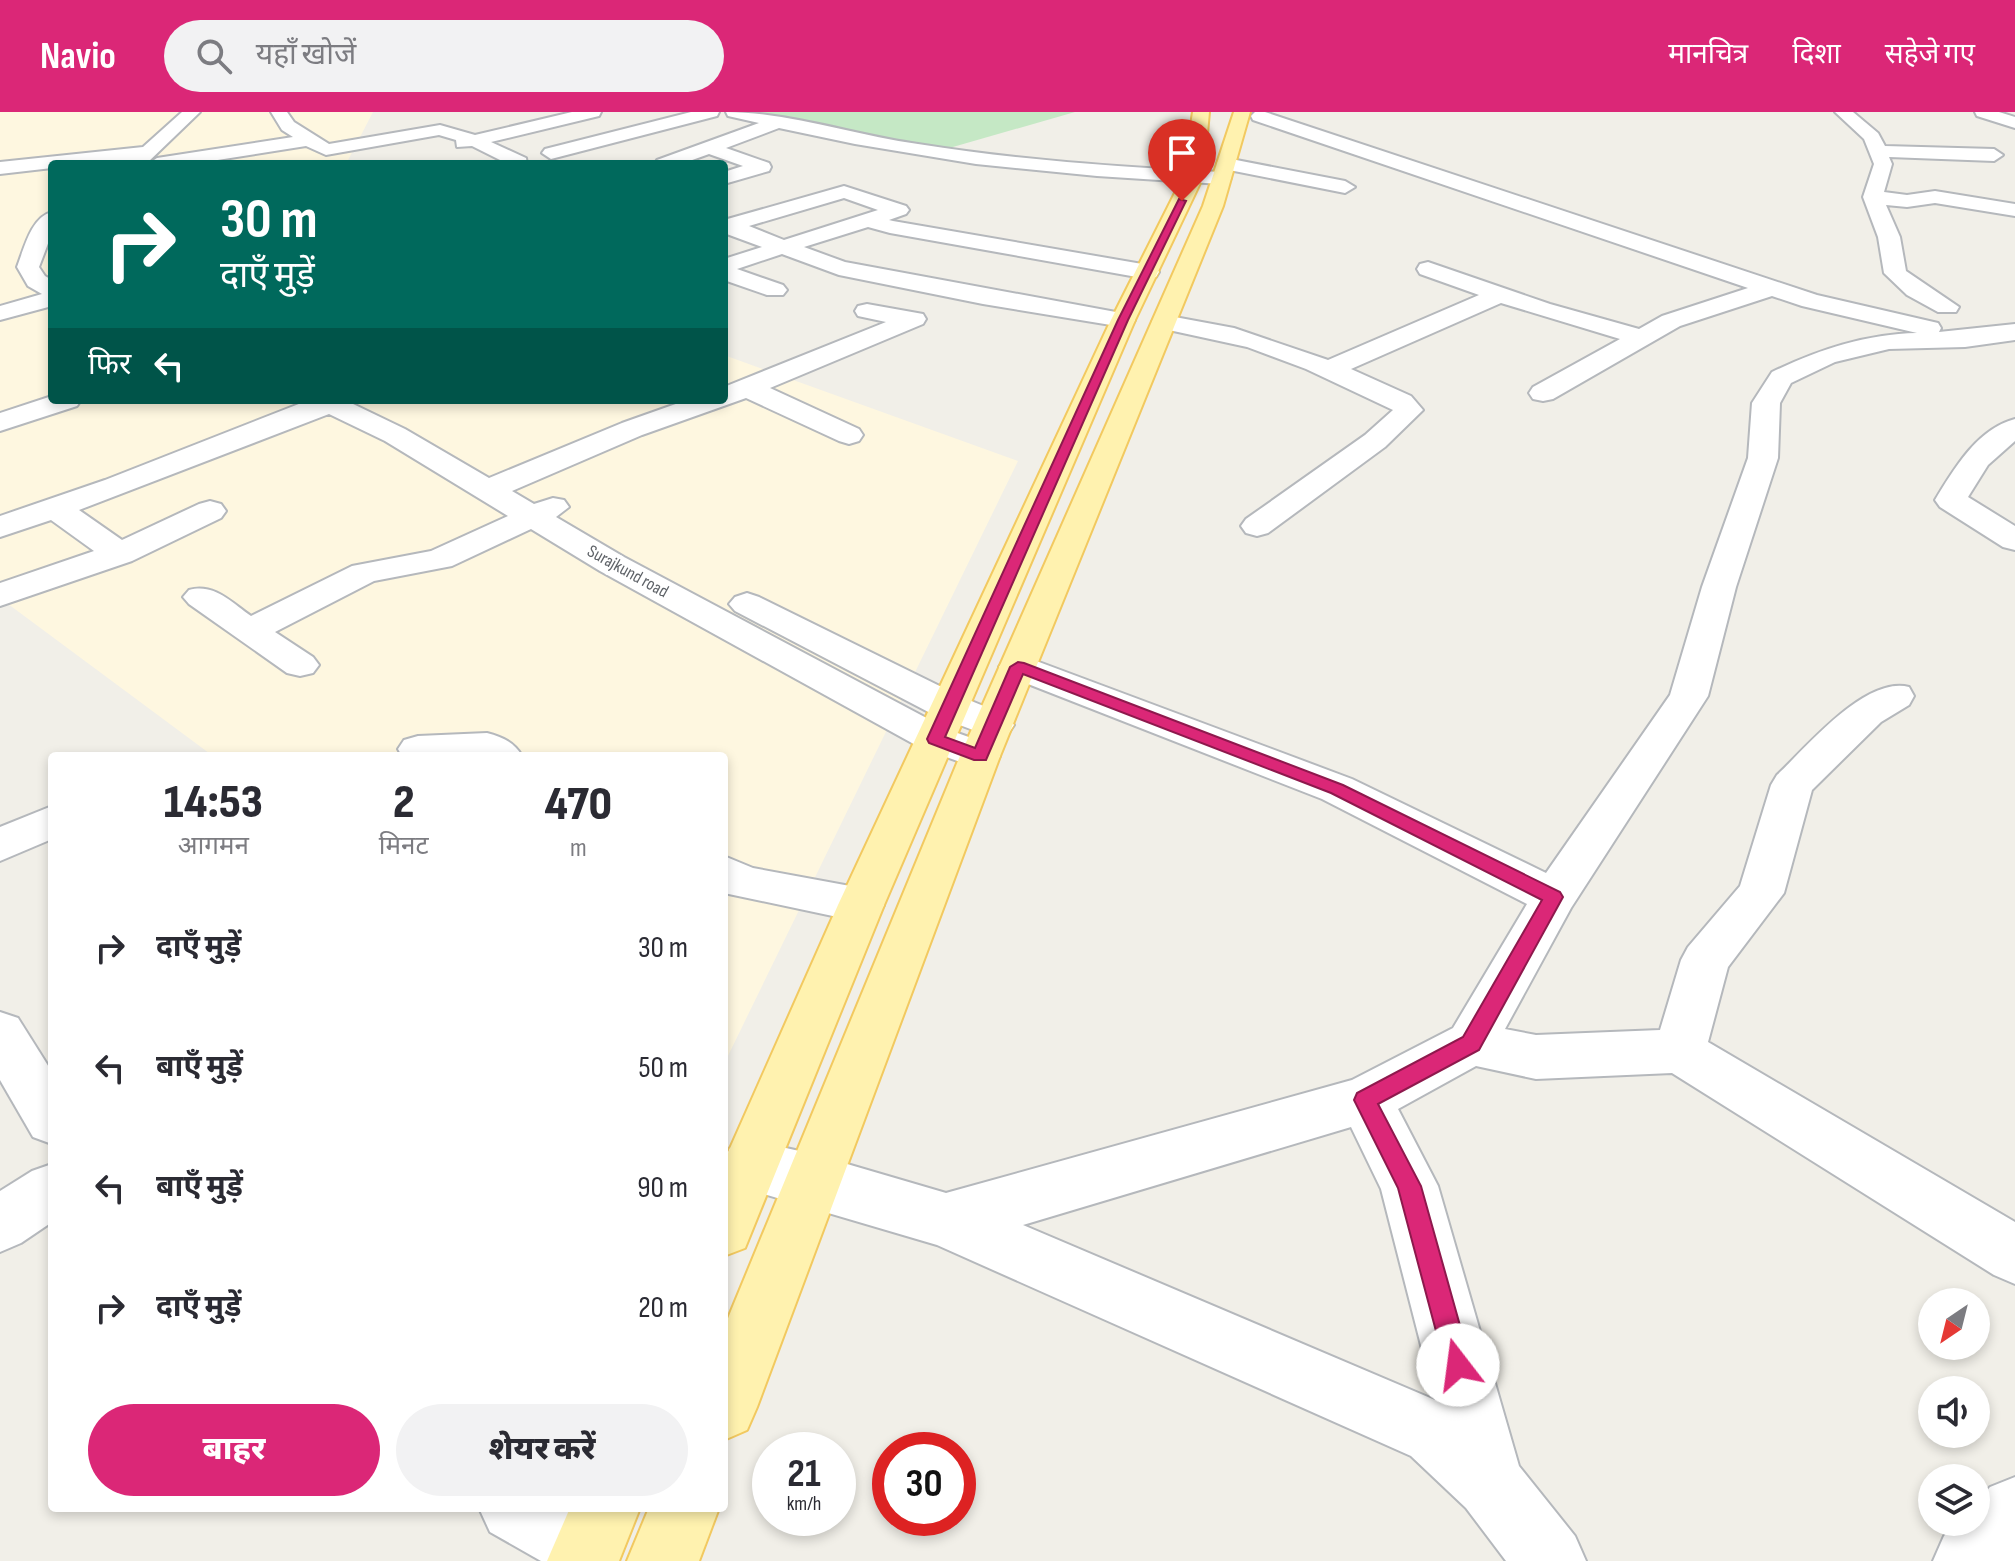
<!DOCTYPE html>
<html lang="hi">
<head>
<meta charset="utf-8">
<style>
  :root { --surface:#fff; --page:#f2f2f3; --text:#2b2b33; --muted:#7c7c81; --accent:#db2777 }
  body { margin:0; font-family:"Sofia Sans Condensed","Noto Sans Devanagari",sans-serif; background:var(--page); color:var(--text); height:100vh; display:flex; flex-direction:column; font-size:30px; white-space:nowrap }
  * { box-sizing:border-box; margin:0 }
  p { font-size:26px; color:var(--muted) }
  .icon { flex:none; width:44px; height:44px; fill:none; stroke:currentColor; stroke-width:2; stroke-linecap:round; stroke-linejoin:round }
  .map { position:relative; flex:1; overflow:hidden }
  .details { position:absolute; left:48px; top:640px; width:680px; height:760px; display:flex; flex-direction:column; background:var(--surface); border-radius:8px; box-shadow:0 4px 12px #0003 }
  .details>* { flex:none }
  .top-card { position:absolute; left:48px; top:48px; width:680px; height:244px; border-radius:8px; box-shadow:0 4px 12px #0003; background:#00695c; color:#fff; overflow:hidden }
  .needle { width:52px; rotate:215deg }
  .buttons { position:absolute; left:1918px; top:1176px; display:grid; gap:16px }
  .buttons a { display:grid; place-items:center; width:72px; height:72px; border-radius:50%; background:var(--surface); box-shadow:0 4px 12px #0003; font-size:40px }
  .speed { position:absolute; left:752px; top:1320px; display:flex; gap:16px; font-size:40px; font-weight:700; text-align:center }
  .speed>* { display:grid; place-content:center; width:104px; height:104px; border-radius:50%; background:var(--surface); box-shadow:0 4px 12px #0003; line-height:1 }
  .speed small { font-size:20px; font-weight:400 }
  .speed .limit { border:12px solid #d22; background:#fff; color:#111 }
  .pin { position:absolute; display:grid; place-items:center; width:68px; height:68px; color:#fff; margin:-82px -34px; border-radius:50% 50% 50% 0; rotate:-45deg; box-shadow:0 0 8px #0007 }
  .pin .icon { rotate:45deg }
  .me { position:absolute; width:88px; margin:-44px; rotate:345deg; stroke-linejoin:round; filter:drop-shadow(0 0 6px #0008) }
  .turn { display:flex; align-items:center; gap:28px; height:168px; padding:0 40px; font-size:36px }
  .turn .icon { width:104px; height:104px; stroke-width:2.5 }
  .turn b { display:block; font-size:56px; line-height:68px }
  .then { display:flex; align-items:center; height:76px; padding:0 40px; background:#0003; gap:16px; font-size:30px }
  .eta { display:flex; justify-content:space-evenly; align-items:center; height:136px; text-align:center }
  .eta b { font-size:48px; font-weight:800; line-height:56px }
  .primary-button { display:flex; gap:16px; margin-top:auto; padding:16px 40px }
  .primary-button a { flex:1; height:92px; border-radius:48px; background:var(--accent); color:#fff; font-size:32px; font-weight:800; line-height:92px; text-align:center }
  .primary-button a+a { background:var(--page); color:var(--text) }
  ul { padding:0; list-style:none }
  li { display:flex; align-items:center; gap:24px; height:120px; padding:0 40px }
  li div { flex:1 }
  li b { display:block; font-size:30px }
  li em { font-style:normal }
  header { display:flex; align-items:center; gap:48px; box-sizing:border-box; height:112px; padding:0 40px; background:var(--accent); color:#fff }
  header strong { font-size:38px }
  nav { display:flex; gap:44px; margin-inline-start:auto; font-size:28px }
  .search { width:560px; height:72px; background:var(--page); display:flex; align-items:center; gap:20px; box-sizing:border-box; padding:0 28px; border-radius:44px; color:var(--muted); font-size:30px }
  .map>svg:first-child { display:block }
  .commercial { fill:#fef7e0 }
  .green { fill:#c5e8c5 }
  .lines { fill:none; stroke-linecap:round; stroke-linejoin:round }
  .minor-casing { stroke:#b5b8bc; stroke-width:4 }
  .major-casing { stroke:#f2c960; stroke-width:4 }
  .minor { fill:#fff; fill-rule:evenodd }
  .major { fill:#fff2af; fill-rule:evenodd }
  .route { fill:#db2777; stroke:#8e194d; stroke-width:2 }
  .labels { text-anchor:middle; stroke-width:8; stroke-linejoin:round; paint-order:stroke }
  .far-street-label { font-size:18px; fill:#5f6368; stroke:#fff }
</style>
</head>
<body>
<header>
<strong>Navio</strong>
<div class="search"><svg class="icon" aria-label="search" viewBox="0 0 24 24"><circle cx="10" cy="10" r="6"/><path d="M15 15l6 6"/></svg>यहाँ खोजें</div>
<nav><a>मानचित्र</a><a>दिशा</a><a>सहेजे गए</a></nav>
</header>
<div class="map">
<svg width="2015" height="1449" viewBox="0 0 2015 1449">
  <rect width="100%" height="100%" fill="#f1efe8"/>
  <!-- commercial -->
  <path class="commercial" d="M0,0h373l-27,52h-294v236h672v-45l294,106 -294,603v-308h-511l-213,-158z"/>
  <!-- green -->
  <path class="green" d="M749,0h326l-136,39z"/>
  <g class="lines">
    <!-- minor casing -->
    <g class="minor-casing">
      <g id="minor">
        <path d="M182,0h18l-54,52h-20l3,-4 -77,4v4l-52,6v-12l143,-15z"/>
        <path d="M271,0h16l7,10 35,22 111,-19 35,10 97,-23h29l-2,4 -108,26 35,16 1,6h-19l-36,-18 -15,1 -1,-7 -17,-5 -113,20 -20,-9 -114,18h-44l9,-6 136,-21 -11,-7z"/>
        <path d="M691,0h28l-2,4 -166,43 -9,-6 3,-4z"/>
        <path d="M726,0c63,0 128,23 192,32 100,16 201,23 303,28l10,6 -10,6 -124,-8 -121,-12 -121,-20 -76,-16 -53,20 43,15 2,4 -2,4 -45,13v-12l19,-6 -34,-12 -28,10h-26l2,-4 102,-37 -31,-7z"/>
        <path d="M1255,0h10l552,183 121,28 3,5 -2,4 76,-8v16l-50,7 -76,2 -54,13 -44,21 -11,20 -2,55 -42,129 -28,109 -137,212 -66,121 31,6 124,-5 21,-70 7,-13 52,-61 31,-101 6,-10c30,-28 88,-99 132,-88l5,9 -5,9 -28,17 -69,68 -28,103 -56,74 -20,75 307,180v62l-21,-9 -322,-202 -136,6 -60,-13 -78,43 40,77 81,280 56,70 11,25h-80l-40,-53 -55,-52 -474,-211 -207,-61c-7,-15 -7,-21 0,-36l20,-8 63,14 133,39 406,-113 101,-52 74,-124 -205,-105 -317,-124 -6,-8 6,-8 13,-3 13,3 321,120 194,94 124,-178 32,-108 46,-129 4,-55 20,-31c46,-22 93,-38 145,-39l-115,-27 -30,-10 -92,30 -127,73 -10,2 -10,-2 -4,-6 4,-6 87,-48 -119,-36 -150,66 60,27 12,14 -38,37 -117,86 -11,3 -11,-3 -5,-7 5,-7 119,-84 28,-25 -87,-41 -59,-22 -92,-20 -3,-5 3,-5 9,-2 70,13 94,32 151,-65 -59,-21 -3,-5 3,-5 8,-2 122,42 89,25 23,-13 86,-28 -495,-168 -2,-4zM1351,1015l30,62 54,211 -412,-175z"/>
        <path d="M1835,0h18l25,21 7,13 109,3 9,6 -9,6 -105,-4 3,7 -8,28 23,3 28,-4 80,13v12l-80,-13 -28,4 -21,-2 14,32 6,34 53,36 -3,5h-18l-31,-17 -23,-22 -6,-36 -15,-40 11,-33 -10,-25z"/>
        <path d="M1975,0h24l16,5v11l-38,-12z"/>
        <path d="M1226,46l119,23 10,6 -10,6 -126,-25 -2,-4 2,-4z"/>
        <path d="M844,74l62,20 3,4 -3,4 -17,6 4,1 255,44 8,2 3,5 -3,5 -8,2 -258,-46 -22,-6 -64,20 41,15 287,53 3,5 -3,5 -9,2 -140,-23 -144,-29 -57,-21 -45,15 46,16 4,5 -4,5h-16l-43,-15v-21l38,-12 -38,-14v-13zM844,86l34,12 -94,30 -35,-14z"/>
        <path d="M52,100v21l-13,34 6,9 7,4v26l-52,14v-14l42,-12 -14,-8 -11,-19c7,-18 14,-50 35,-55z"/>
        <path d="M867,192l56,10 3,5 -3,5 -153,64 89,41 4,6 -4,6 -10,3 -10,-3 -93,-43 -104,37 -130,56 22,13 19,-6 11,2 5,7 -13,10 68,40 325,173 45,16 6,10 -6,10 -14,3 -59,-21 -321,-177 -69,-42 -79,37 -78,15 -99,51 38,25 6,8 -6,8 -13,3 -13,-3 -98,-69 -6,-7 6,-7c25,-7 42,12 62,26l101,-50 79,-15 77,-35 -123,-75 -56,-27 -250,96 43,30 77,-36 11,-3 11,3 5,7 -5,7 -89,43 -132,45v-23l94,-32 -43,-31 -51,17v-21l105,-36 204,-80h44l-2,3 54,26 84,49 133,-55 65,-23h37v-13l162,-65 -28,-6 -3,-5 3,-5z"/>
        <path d="M52,284v4h29l-4,6 -77,25v-18z"/>
        <path d="M2015,307v22l-27,24 -20,32 47,29v24l-12,-3 -63,-40 -5,-7c19,-31 42,-71 80,-81z"/>
        <path d="M747,481l12,4 205,101 44,18 6,9 -6,9 -14,4 -58,-22 -201,-105 -6,-7 6,-7z"/>
        <path d="M487,621c15,4 27,9 35,23h-120l-4,-7 6,-9 14,-4z"/>
        <path d="M52,694v33l-52,22v-34z"/>
        <path d="M724,744l29,12 108,20 16,5 7,12 -7,12 -16,5 -137,-29z"/>
        <path d="M0,900l18,6 34,54v72l-19,-7 -33,-57z"/>
        <path d="M52,1052v58l-31,21 -21,9v-61l32,-20z"/>
        <path d="M2015,1365v84h-82l11,-25 13,-14h19v-19l14,-16z"/>
        <path d="M479,1396h106l28,15 10,25 -5,13h-77l-51,-29z"/>
      </g>
    </g>
    <!-- major casing -->
    <g class="major-casing">
      <g id="major">
        <path d="M1193,0h16l-6,65 -68,143 -251,585 -139,343 -21,8v-94l114,-257 273,-585 72,-143z"/>
        <path d="M1234,0h16l-27,94 -223,550 -243,651 -10,23 -23,10v-112l236,-572 243,-550z"/>
        <path d="M570,1396h70l-21,53h-72z"/>
        <path d="M649,1396h70l-20,53h-72z"/>
      </g>
    </g>
    <!-- minor -->
    <use href="#minor" class="minor"/>
    <!-- major -->
    <use href="#major" class="major"/>
  </g>
  <!-- route -->
  <path class="route" d="M1179,87l7,2 -58,119 -183,417 30,11 35,-81 8,-5 6,1 319,122 217,107 3,5 -84,153 -101,54 43,82 50,179 -4,10 -9,3 -9,-3 -4,-10 -47,-177 -44,-88 3,-7 106,-56 79,-137 -211,-107 -308,-119 -37,86h-12l-45,-17 -2,-4 191,-419z"/>
  <g class="labels">
    <!-- far-street labels -->
    <g class="far-street-label">
      <text transform="translate(628 459) rotate(29)" y="6">Surajkund road</text>
    </g>
  </g>
</svg>
<div class="buttons">
<a><svg class="needle" viewBox="-14 -14 28 28"><path d="M0-13l5 13h-10z" fill="#e53935"/><path d="M0 13l5-13h-10z" fill="#7c7c81"/></svg></a>
<a><svg class="icon" aria-label="sound" viewBox="0 0 24 24"><path d="M4 9h4l5-4v14l-5-4H4zM17 9q2 3 0 6"/></svg></a>
<a><svg class="icon" aria-label="layers" viewBox="0 0 24 24"><path d="M12 4l9 5-9 5-9-5zM3 14l9 5 9-5"/></svg></a>
</div>
<div class="speed"><div>21<small>km/h</small></div><div class="limit">30</div></div>
<div class="pin" style="left:1182px;top:89px;background:#d93025"><svg class="icon" aria-label="arrive" viewBox="0 0 24 24"><path d="M6 21V4h12l-3 4 3 4H6"/></svg></div>
<svg class="me" style="left:1458px;top:1253px" viewBox="-20 -20 40 40"><circle r="19" fill="#fff"/><path d="M0-13L10 11 0 6-10 11z" fill="#db2777"/></svg>
<div class="top-card">
<div class="turn"><svg class="icon" aria-label="right" viewBox="0 0 24 24"><path d="M7 20v-9h11M14 6l5 5-5 5"/></svg><div><b>30 m</b>दाएँ मुड़ें</div></div>
<div class="then">फिर<svg class="icon" aria-label="left" viewBox="0 0 24 24"><path d="M17 20v-9H6M10 6l-5 5 5 5"/></svg></div>
</div>
<section class="details">
<div class="eta">
<div><b>14:53</b><p>आगमन</p></div>
<div><b>2</b><p>मिनट</p></div>
<div><b>470</b><p>m</p></div>
</div>
<ul>
<li><svg class="icon" aria-label="right" viewBox="0 0 24 24"><path d="M7 20v-9h11M14 6l5 5-5 5"/></svg><div><b>दाएँ मुड़ें</b></div><em>30 m</em></li>
<li><svg class="icon" aria-label="left" viewBox="0 0 24 24"><path d="M17 20v-9H6M10 6l-5 5 5 5"/></svg><div><b>बाएँ मुड़ें</b></div><em>50 m</em></li>
<li><svg class="icon" aria-label="left" viewBox="0 0 24 24"><path d="M17 20v-9H6M10 6l-5 5 5 5"/></svg><div><b>बाएँ मुड़ें</b></div><em>90 m</em></li>
<li><svg class="icon" aria-label="right" viewBox="0 0 24 24"><path d="M7 20v-9h11M14 6l5 5-5 5"/></svg><div><b>दाएँ मुड़ें</b></div><em>20 m</em></li>
</ul>
<div class="primary-button"><a>बाहर</a><a>शेयर करें</a></div>
</section>
</div>
</body>
</html>
